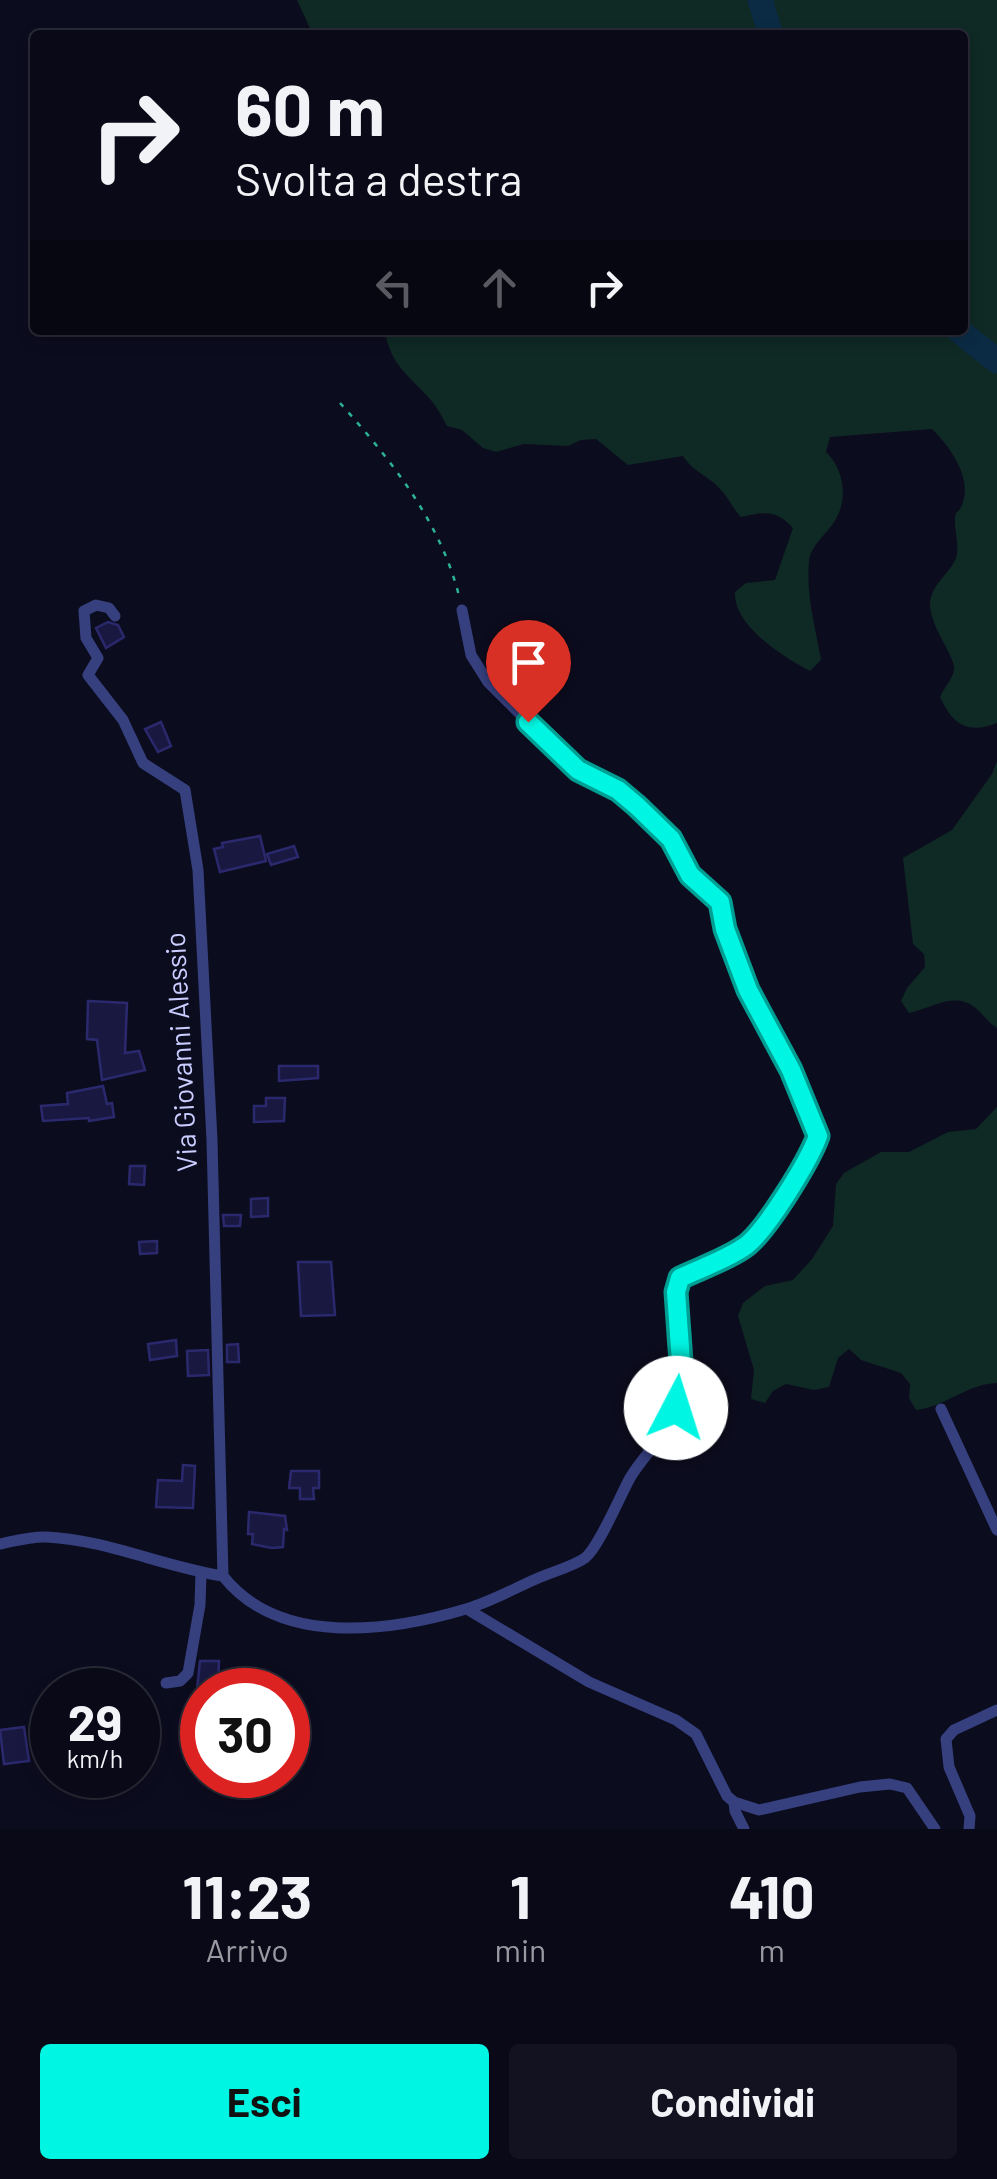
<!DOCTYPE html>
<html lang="it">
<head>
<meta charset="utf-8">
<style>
  :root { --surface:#090917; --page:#121220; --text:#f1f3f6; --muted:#999aa1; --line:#292a36; --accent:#00f5e2 }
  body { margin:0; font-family:Barlow,sans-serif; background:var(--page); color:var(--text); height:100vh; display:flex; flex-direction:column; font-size:38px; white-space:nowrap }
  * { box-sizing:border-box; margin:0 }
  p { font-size:32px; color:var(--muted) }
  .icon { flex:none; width:55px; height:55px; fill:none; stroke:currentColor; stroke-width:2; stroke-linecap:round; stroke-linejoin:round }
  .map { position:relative; height:1829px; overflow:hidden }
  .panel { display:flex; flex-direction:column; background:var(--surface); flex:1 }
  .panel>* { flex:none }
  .banner { position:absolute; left:30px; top:30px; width:938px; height:305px; border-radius:10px; box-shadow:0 5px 15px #0003,0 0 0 2px var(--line); background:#090917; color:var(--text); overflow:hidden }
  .speed { position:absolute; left:30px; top:1668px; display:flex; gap:20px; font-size:50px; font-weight:700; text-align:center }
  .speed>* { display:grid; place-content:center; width:130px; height:130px; border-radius:50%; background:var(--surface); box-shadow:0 5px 15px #0003,0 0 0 2px var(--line); line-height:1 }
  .speed small { font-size:25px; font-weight:400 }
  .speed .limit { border:15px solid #d22; background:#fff; color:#111 }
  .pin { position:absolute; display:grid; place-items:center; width:85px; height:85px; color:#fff; margin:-102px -42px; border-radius:50% 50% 50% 0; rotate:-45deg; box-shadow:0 0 10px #0007 }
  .pin .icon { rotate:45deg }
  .me { position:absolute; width:110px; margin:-55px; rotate:5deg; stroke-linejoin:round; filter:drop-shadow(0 0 8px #0008) }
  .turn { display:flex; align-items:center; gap:35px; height:210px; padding:0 40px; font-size:45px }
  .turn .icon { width:130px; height:130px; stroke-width:2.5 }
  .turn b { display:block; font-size:70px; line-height:85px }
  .lanes { display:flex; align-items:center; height:95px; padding:0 40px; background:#0003; justify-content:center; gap:50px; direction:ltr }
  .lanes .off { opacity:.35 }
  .eta { display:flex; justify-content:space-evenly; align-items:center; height:170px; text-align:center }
  .eta b { font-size:60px; font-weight:700; line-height:70px }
  .cta { display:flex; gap:20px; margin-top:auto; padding:20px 40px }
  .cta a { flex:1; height:115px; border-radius:10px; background:var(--accent); color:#111; font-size:40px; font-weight:700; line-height:115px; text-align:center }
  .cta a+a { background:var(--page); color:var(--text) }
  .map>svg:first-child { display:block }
  .green { fill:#0f2924 }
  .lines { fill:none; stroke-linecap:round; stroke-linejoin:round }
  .river { stroke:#0b2b44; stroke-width:25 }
  .building { fill:#191841; stroke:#2b296d; stroke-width:2.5 }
  .path { stroke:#2bb392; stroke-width:2.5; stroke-dasharray:5 8; stroke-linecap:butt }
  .minor { stroke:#36407f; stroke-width:11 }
  .route-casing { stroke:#009f93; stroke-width:25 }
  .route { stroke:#00f5e2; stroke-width:18 }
  .labels { text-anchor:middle; stroke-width:8; stroke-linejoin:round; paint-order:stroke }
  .street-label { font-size:28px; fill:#cacdff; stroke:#0c0c1f }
</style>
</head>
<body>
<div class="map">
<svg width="997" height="1829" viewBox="0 0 997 1829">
  <rect width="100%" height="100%" fill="#0c0c1f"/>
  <!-- green -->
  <g class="green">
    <path d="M297,0h700v723c-28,11 -44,3 -57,-26 4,-9 13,-19 14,-27 2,-13 -23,-41 -24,-65 0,-20 19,-30 26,-47 4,-12 -2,-27 -1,-39 1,-11 3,-4 7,-14 11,-27 -12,-58 -30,-76l-102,8 -4,15c18,17 23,48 8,70 -8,13 -23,23 -25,39 -3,36 6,64 12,99l-11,11c-27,-14 -77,-46 -75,-79l11,-9 29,-3 18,-52c-17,-19 -29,-16 -52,-11 -9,-9 -12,-19 -20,-27 -12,-14 -28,-18 -38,-34l-55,9 -32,-26 -15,1 -13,6 -44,-2 -28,8 -13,-4 -21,-18 -15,-4c-5,-9 -10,-20 -18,-28 -21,-23 -40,-35 -44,-68h577v-295h-649z"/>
    <path d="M997,761v267c-10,-6 -15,-16 -24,-22 -20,-14 -43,3 -64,7l-8,-12 6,-13 18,-21 -1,-13 -11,-10 -10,-86 49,-28 40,-56z"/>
    <path d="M997,1107v276c-30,1 -52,24 -81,27l-7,-12 1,-14 -9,-11 -40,-13 -12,-11 -11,9 -9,29 -15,3 -28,-6 -13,7 -8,12 -14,-4 3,-29 -16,-54 5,-13 22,-17 28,-6 19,-21 21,-33 3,-42 8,-11 37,-21h28l39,-20 28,-3z"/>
  </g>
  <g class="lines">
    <!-- river -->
    <g class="river">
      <path d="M760,0l11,35"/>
      <path d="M958,330l39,31"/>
    </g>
  </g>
  <!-- building -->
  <g class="building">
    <path d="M108,622l10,3 6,12 -18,11 -10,-20z"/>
    <path d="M161,722l10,24 -13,6 -13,-23z"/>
    <path d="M260,836l6,25 -46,11 -6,-23 9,-2 -1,-4z"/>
    <path d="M294,846l4,11 -27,8 -4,-11z"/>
    <path d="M88,1001l39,2 -2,50 14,-2 6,19 -43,10 -5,-40 -10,-1z"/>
    <path d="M279,1066h39v12l-39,3z"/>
    <path d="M103,1086l4,18 5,-1 2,14 -25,4v-3l-46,3 -2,-15 27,-2 -1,-11z"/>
    <path d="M266,1098h19l-1,23 -30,1v-16h12z"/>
    <path d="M130,1166h15l-1,19 -15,-1z"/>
    <path d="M268,1198v18l-17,1v-18z"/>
    <path d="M223,1215h18l-1,11h-16z"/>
    <path d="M157,1241v12l-17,1 -1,-12z"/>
    <path d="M298,1262h33l4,53 -34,1z"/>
    <path d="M176,1340l1,16 -27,4 -2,-16z"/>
    <path d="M238,1344l1,18h-12v-17z"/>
    <path d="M208,1350l1,25 -21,1 -1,-25z"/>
    <path d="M183,1465l12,1 -2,42 -37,-1 2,-27 24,1z"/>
    <path d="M291,1471h28v17h-6l1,11h-14v-11h-11z"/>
    <path d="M249,1512l36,4 2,14 -3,-1 -1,18 -11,1 -20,-4 1,-10h-5z"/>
    <path d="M200,1661h19l-1,29h-21z"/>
    <path d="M24,1727l5,34 -25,3 -4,-34z"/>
  </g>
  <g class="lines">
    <!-- path -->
    <path class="path" d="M340,403c51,57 102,120 120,197"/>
    <!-- minor -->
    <g class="minor">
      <path d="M115,616l-6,-8 -13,-3 -12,6 2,27 12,20 -10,17 35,45 20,43 42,27 13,80 14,270 11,436"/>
      <path d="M941,1409l56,121"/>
      <path d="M0,1544c15,-3 31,-8 47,-7 60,3 117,30 176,39"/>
      <path d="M223,1576c56,71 166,56 243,33 24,-7 47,-20 70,-30 15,-7 36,-12 49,-21 14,-11 35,-62 45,-80 14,-24 38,-43 46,-70 14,-43 -8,-88 4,-129 21,-11 44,-19 64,-32 21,-14 65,-86 73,-111l-26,-66 -43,-79 -23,-62 -5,-28 -30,-26 -19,-36 -34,-33 -19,-16 -41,-19 -89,-89 -17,-27 -9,-45"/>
      <path d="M467,1609l122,73 87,38 20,14 31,62 7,6 25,8 101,-23 30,-3 17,4 28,41"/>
      <path d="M166,1683l14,-2 8,-8 12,-68 1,-32"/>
      <path d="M734,1802l1,9 9,18"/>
      <path d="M969,1829l1,-13 -21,-49 -3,-28 8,-9 43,-20"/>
    </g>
  </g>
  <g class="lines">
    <!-- route casing -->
    <g class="route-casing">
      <path id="route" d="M528,722l50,48 40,20 19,16 34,33 19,36 30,27 5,27 23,61 43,80 27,66c-9,25 -53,97 -74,111 -19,13 -43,21 -64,31l-4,14 6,84 -6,32"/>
    </g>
    <!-- route -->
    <use href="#route" class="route"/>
  </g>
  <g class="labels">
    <!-- street labels -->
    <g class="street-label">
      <text transform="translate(181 1052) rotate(-93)" y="10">Via Giovanni Alessio</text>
    </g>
  </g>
</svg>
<div class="speed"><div>29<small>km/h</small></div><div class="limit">30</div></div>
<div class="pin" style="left:528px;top:722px;background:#d93025"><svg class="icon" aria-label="arrive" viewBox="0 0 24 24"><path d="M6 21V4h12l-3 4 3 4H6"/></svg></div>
<svg class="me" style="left:676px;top:1408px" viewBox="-20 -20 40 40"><circle r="19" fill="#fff"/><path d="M0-13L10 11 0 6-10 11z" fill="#00f5e2"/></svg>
<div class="banner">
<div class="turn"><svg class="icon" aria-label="right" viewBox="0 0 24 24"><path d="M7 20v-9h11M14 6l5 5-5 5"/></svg><div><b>60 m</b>Svolta a destra</div></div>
<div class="lanes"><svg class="icon off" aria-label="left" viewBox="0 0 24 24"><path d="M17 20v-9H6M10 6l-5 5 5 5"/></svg><svg class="icon off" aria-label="ahead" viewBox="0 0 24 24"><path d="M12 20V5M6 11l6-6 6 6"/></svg><svg class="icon" aria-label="right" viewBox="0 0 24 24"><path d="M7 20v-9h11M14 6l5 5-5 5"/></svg></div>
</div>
</div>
<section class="panel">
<div class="eta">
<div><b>11:23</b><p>Arrivo</p></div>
<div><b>1</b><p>min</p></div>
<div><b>410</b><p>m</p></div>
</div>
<div class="cta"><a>Esci</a><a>Condividi</a></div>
</section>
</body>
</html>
